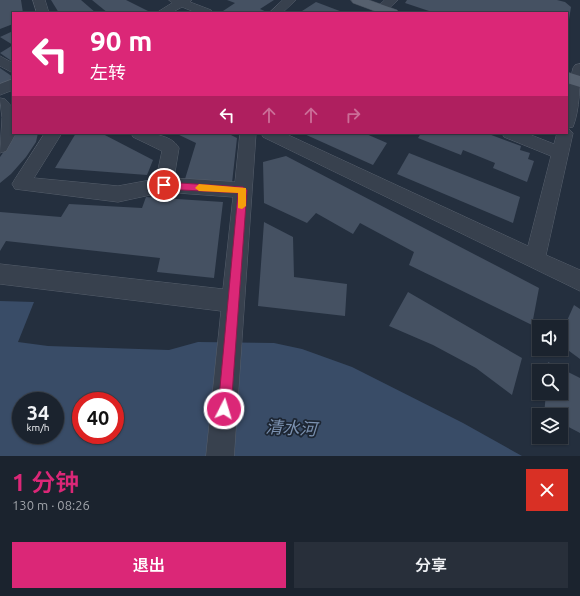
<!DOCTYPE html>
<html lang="zh">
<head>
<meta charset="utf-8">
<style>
  :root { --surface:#1b232e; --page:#282f3a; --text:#f1f3f6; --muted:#a0a4aa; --line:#39404a; --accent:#db2777 }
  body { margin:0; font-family:Ubuntu,"Noto Sans SC",sans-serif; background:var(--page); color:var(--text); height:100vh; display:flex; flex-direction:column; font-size:15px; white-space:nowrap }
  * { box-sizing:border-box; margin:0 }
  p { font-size:13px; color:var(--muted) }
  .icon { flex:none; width:22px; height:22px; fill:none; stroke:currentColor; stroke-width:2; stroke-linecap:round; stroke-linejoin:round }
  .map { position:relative; height:456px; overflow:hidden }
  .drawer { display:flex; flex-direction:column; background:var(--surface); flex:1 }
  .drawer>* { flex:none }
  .hud { position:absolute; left:12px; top:12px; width:556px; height:122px; border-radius:0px; box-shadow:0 1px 3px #0004,0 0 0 1px var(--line); background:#db2777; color:#fff; overflow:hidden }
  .controls { position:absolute; left:532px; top:320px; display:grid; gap:8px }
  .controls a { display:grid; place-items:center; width:36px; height:36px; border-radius:0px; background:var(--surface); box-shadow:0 1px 3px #0004,0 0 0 1px var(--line); font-size:20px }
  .speed { position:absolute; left:12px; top:392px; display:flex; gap:8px; font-size:20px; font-weight:700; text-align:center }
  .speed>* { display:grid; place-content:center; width:52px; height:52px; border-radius:50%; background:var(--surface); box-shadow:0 1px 3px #0004,0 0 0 1px var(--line); line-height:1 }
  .speed small { font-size:10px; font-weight:400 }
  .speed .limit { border:6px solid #d22; background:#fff; color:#111 }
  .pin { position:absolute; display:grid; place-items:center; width:34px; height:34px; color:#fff; margin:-17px; border:2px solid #fff; border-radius:50%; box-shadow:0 1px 4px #0007 }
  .me { position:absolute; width:44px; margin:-22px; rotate:5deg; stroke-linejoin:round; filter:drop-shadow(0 0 3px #0008) }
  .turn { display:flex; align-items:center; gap:14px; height:84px; padding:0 12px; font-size:18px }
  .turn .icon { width:52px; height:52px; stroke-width:2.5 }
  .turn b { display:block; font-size:28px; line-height:34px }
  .lanes { display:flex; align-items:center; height:38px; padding:0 12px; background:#0003; justify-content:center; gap:20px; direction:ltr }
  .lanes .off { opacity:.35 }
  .round { display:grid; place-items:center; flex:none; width:42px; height:42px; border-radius:0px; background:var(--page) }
  .overview { display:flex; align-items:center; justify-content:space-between; height:68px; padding:0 12px }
  h1 { font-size:24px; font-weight:600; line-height:30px; color:var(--accent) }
  .action { display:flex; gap:8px; margin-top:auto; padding:8px 12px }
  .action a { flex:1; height:46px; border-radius:0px; background:var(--accent); color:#fff; font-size:16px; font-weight:600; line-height:46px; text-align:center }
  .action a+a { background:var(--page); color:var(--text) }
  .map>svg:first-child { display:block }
  .water { fill:#394c67; fill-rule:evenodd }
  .building { fill:#455162 }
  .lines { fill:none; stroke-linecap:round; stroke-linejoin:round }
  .minor-casing { stroke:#565f6c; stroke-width:1 }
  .major-casing { stroke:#414a57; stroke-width:1 }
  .minor { fill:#38414e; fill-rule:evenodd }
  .major { fill:#56606e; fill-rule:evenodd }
  .route { fill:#db2777; stroke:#8e194d }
  .slow { fill:#f59e0b }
  .labels { text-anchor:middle; stroke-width:3.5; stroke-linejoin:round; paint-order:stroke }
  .near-water-label { font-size:17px; font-style:italic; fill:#7c92b1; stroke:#1d2633 }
</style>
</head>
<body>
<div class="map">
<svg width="580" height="456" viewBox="0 0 580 456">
  <rect width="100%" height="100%" fill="#242f3e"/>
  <!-- water -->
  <path class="water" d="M0,301l34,1 -16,40 30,4 121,4 29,-8 76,1 28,6 50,18 111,56 59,33h-522zM21,401h34v34h-34zM81,401h34v34h-34z"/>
  <!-- building -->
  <g class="building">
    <path d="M0,0h21l2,13h-10v11l-13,5z"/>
    <path d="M51,0h30l15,13h-37z"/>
    <path d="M92,0h34l22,11 -4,2h-36z"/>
    <path d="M227,0h47l-14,9 9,4h-41l-5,-2 12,-8z"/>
    <path d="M407,0h150l8,2 6,5 -3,19 -1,-13h-132l-30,-10z"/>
    <path d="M316,2l29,11h-46z"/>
    <path d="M13,31v14l-13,-8z"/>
    <path d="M13,45v17l-13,-9z"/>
    <path d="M0,68l13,9v3l-13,7z"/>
    <path d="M14,133h24l-2,9 -10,15 -15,17 -11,9v-26l12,-17z"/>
    <path d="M76,133h25l52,27 -6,15 -92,-7z"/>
    <path d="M175,133h52l10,5 -5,45 -47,-4 11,-36z"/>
    <path d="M302,133h62l23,10 -14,22z"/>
    <path d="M421,133h65l35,13 -1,4 10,3 -2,6 6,2 -7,21 -34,-14 2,-5 -32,-13 -2,5 -43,-17z"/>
    <path d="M409,153l111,44 -7,26 -116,-49z"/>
    <path d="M286,156l253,132 -7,37 -123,-60 5,-13 -54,-29 -7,11 -37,-21 -9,10 -43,-20 -1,-41z"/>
    <path d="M146,197l77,5 -9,76 -57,-6 3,-14 -154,-17 -6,10v-39l61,5 8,-13 73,4z"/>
    <path d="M264,222l29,15 1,40 53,7 -2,32 -87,-10z"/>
    <path d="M408,292l114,66 -10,37 -36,-27 -43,-23 -44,-19z"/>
    <path d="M574,305l6,4v50l-19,-14v-11z"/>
    <path d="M548,362l32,16v55l-19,-10v-8h-17l2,-22h15v-22h-14z"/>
  </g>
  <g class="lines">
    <!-- minor casing -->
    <g class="minor-casing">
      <g id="minor">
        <path d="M33,0h12l4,13h-12z"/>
        <path d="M169,0h23l-2,2 21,8 2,3h-16l-15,-6 -11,6h-15l16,-10z"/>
        <path d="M283,0h13l-14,13h-13z"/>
        <path d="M385,0h13l-14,13h-13z"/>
        <path d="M0,56l13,7v10l-13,-7z"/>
        <path d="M580,64c0,20 0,45 -7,63l-5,1 5,5 -27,122 34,15v21l-317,-154 -2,-4h23l244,113 23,-90 -47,-19 -2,-4h24l28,11 3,-11h10v-39l6,-26 2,-3z"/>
        <path d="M13,79v11l-13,5v-11z"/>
        <path d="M0,98l5,1 8,9v25h3l-10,18 -6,2 2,-35z"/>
        <path d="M45,133h17l-28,45 84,8 38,-7 6,-28 -29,-14 -2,-4c15,0 40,0 48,15l-5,30 61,4 5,-49h16l-22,323h-28l15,-145 -221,-27v-20l223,25 10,-92 -69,-5 -46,10 -103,-13 -3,-5 3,-5z"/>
      </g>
    </g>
    <!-- major casing -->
    <g class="major-casing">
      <g id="major">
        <path d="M351,0h18l28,10 2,3h-19l-27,-10z"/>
        <path d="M567,72l13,4v11l-13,-4z"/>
      </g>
    </g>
    <!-- minor -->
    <use href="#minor" class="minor"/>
    <!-- major -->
    <use href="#major" class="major"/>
  </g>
  <!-- route -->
  <path class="route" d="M164,182l79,5 4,3 -16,219 -2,4 -5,2 -4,-2 -2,-4 20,-216 -74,-4 -4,-4z"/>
  <!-- slow -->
  <path class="slow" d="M199,184l47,4v18l-4,3 -4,-1v-15l-39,-2 -4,-3z"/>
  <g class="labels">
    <!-- near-water labels -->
    <g class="near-water-label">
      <text transform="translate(291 428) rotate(3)" y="6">清水河</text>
    </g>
  </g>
</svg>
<div class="controls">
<a><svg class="icon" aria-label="sound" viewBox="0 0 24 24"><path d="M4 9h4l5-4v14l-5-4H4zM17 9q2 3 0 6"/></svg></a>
<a><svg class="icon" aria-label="search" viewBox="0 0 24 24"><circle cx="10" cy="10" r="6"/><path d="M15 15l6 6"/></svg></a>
<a><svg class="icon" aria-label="layers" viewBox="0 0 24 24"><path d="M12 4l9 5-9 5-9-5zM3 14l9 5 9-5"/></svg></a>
</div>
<div class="speed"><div>34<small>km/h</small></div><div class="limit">40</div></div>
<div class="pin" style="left:164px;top:185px;background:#d93025"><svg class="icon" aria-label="arrive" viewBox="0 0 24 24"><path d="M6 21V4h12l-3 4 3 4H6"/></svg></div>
<svg class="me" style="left:224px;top:409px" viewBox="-20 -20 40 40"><circle r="17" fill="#db2777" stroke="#fff" stroke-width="3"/><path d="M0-11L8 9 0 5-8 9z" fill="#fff"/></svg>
<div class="hud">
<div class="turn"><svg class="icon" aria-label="left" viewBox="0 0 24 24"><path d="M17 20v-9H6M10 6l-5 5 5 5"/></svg><div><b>90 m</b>左转</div></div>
<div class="lanes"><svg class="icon" aria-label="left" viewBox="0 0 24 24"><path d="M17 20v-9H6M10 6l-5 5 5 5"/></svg><svg class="icon off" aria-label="ahead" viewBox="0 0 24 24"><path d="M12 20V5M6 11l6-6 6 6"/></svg><svg class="icon off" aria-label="ahead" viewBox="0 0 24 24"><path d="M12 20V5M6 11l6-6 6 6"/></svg><svg class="icon off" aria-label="right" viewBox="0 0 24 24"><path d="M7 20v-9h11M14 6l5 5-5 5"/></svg></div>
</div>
</div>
<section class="drawer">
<div class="overview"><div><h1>1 分钟</h1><p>130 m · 08:26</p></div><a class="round" style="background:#d93025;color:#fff"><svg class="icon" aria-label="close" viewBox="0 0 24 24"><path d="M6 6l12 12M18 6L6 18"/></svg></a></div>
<div class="action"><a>退出</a><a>分享</a></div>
</section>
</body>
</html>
